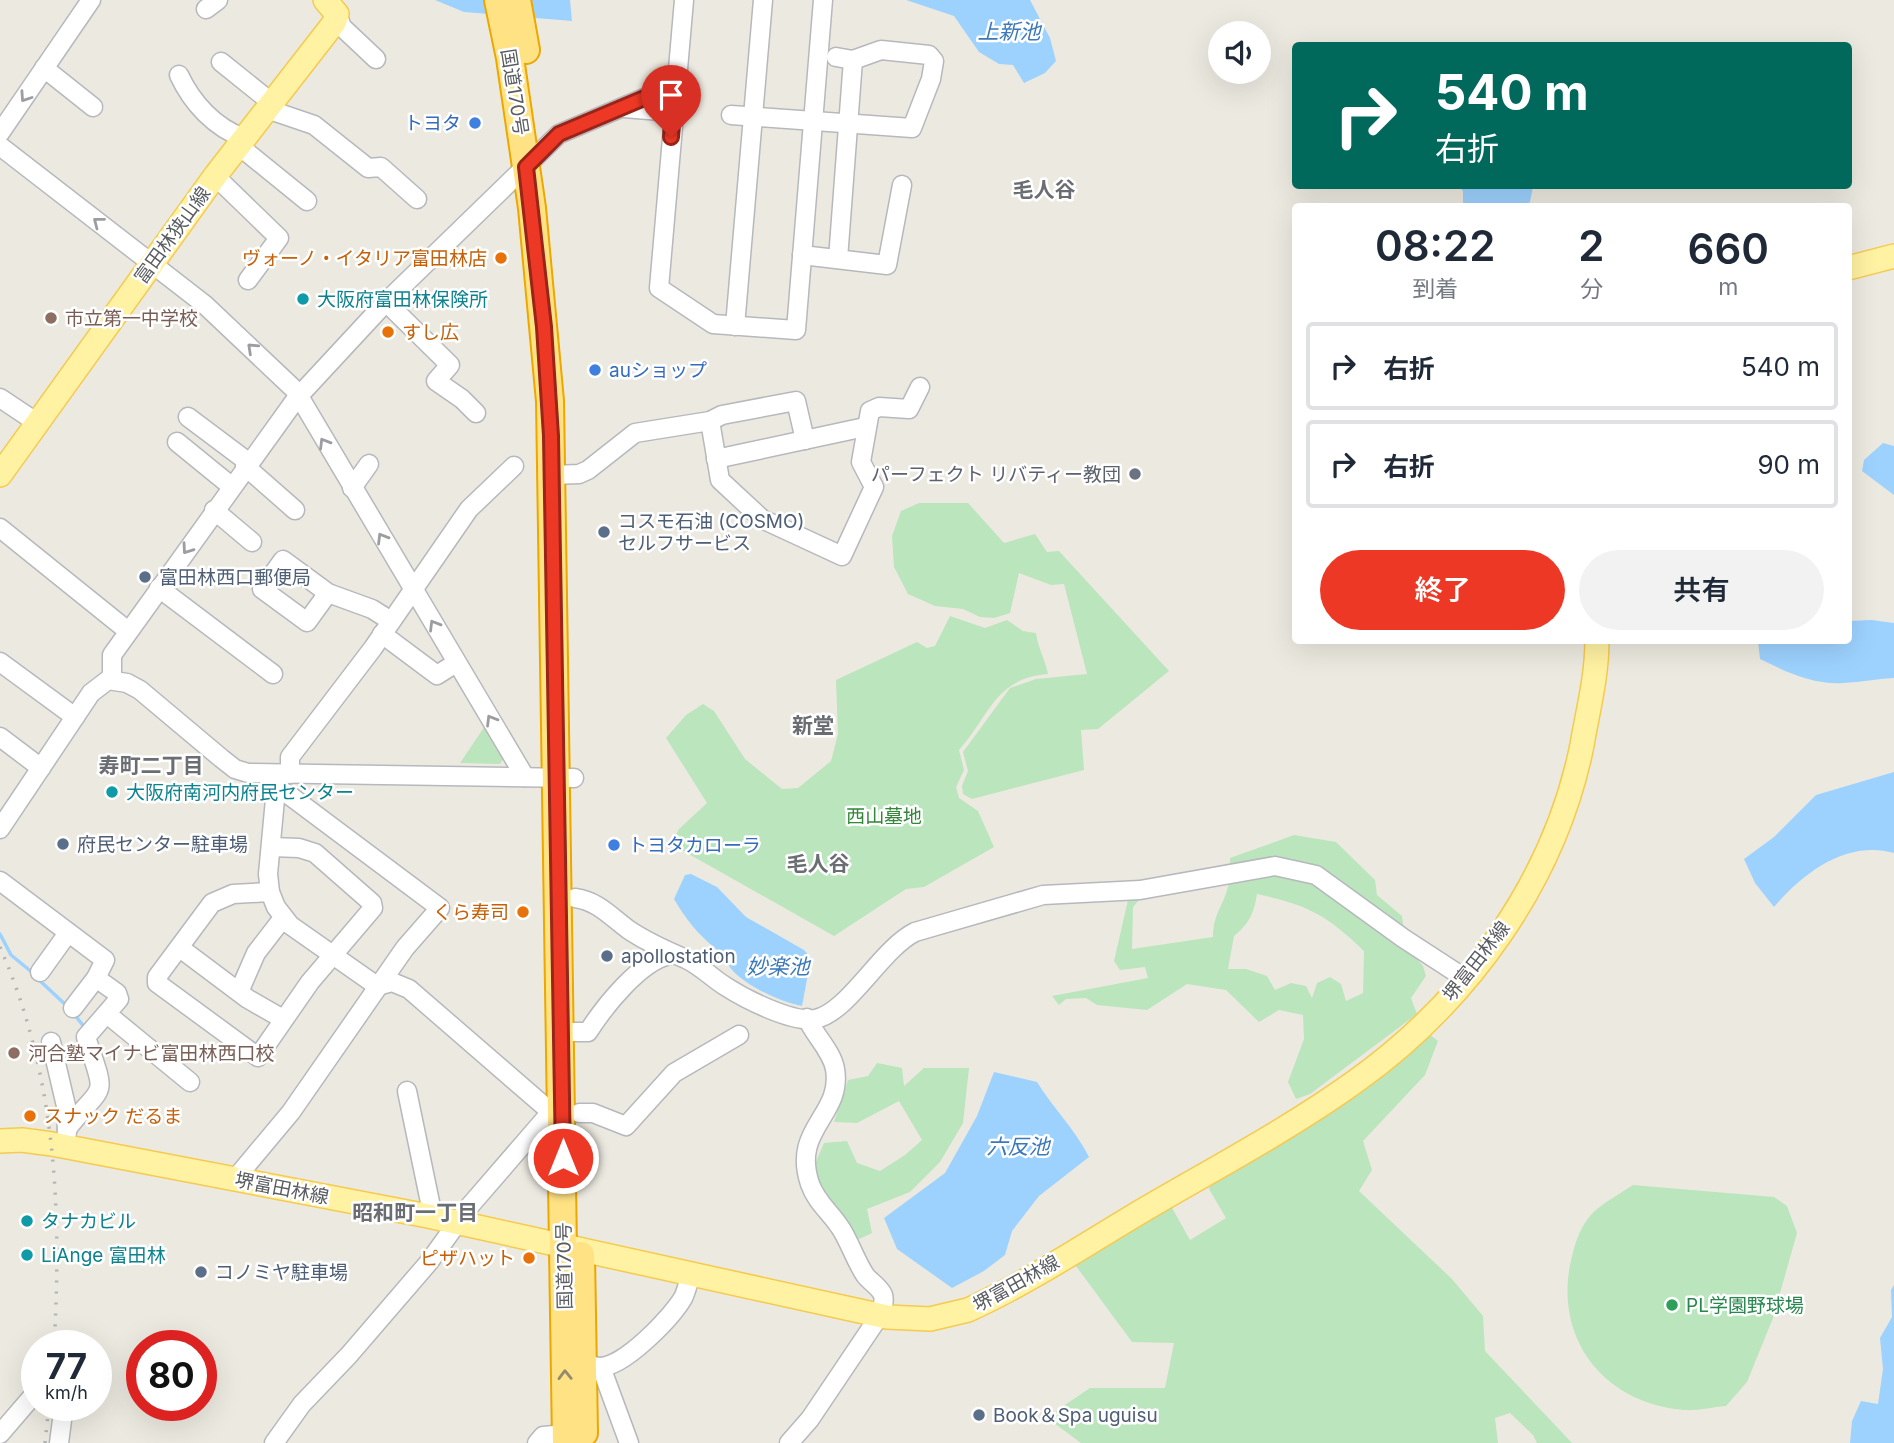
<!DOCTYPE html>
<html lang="ja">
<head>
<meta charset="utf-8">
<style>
  :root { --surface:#fff; --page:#f2f2f3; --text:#1f2937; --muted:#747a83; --line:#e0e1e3; --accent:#ed3825 }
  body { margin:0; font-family:Inter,"Noto Sans JP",sans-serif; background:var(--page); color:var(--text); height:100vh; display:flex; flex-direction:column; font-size:26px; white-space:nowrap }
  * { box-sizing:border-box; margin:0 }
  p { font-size:23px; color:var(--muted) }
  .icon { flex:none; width:38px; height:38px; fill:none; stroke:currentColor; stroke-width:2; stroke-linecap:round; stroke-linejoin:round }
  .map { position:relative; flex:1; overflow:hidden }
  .side { position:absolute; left:1292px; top:203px; width:560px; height:441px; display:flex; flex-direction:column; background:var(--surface); border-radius:7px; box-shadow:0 7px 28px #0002 }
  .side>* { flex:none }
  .guide { position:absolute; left:1292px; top:42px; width:560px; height:147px; border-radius:7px; box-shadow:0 7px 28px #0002; background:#00695c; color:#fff; overflow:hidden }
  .tools { position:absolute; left:1208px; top:21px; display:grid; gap:14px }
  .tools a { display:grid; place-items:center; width:63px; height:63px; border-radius:50%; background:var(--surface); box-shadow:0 7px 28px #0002; font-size:35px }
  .speed { position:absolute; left:21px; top:1330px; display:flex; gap:14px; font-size:35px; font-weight:700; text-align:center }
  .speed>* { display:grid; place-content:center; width:91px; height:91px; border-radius:50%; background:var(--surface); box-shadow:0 7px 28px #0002; line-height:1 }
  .speed small { font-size:18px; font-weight:400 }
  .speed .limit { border:10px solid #d22; background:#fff; color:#111 }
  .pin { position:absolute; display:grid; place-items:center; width:60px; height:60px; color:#fff; margin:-72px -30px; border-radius:50% 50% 50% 0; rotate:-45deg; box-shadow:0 0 7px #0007 }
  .pin .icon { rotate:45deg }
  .me { position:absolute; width:77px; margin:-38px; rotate:0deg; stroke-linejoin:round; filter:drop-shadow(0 0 5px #0008) }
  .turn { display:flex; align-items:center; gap:24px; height:147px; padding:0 28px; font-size:32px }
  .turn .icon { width:91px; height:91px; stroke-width:2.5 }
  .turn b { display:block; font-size:49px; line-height:60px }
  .eta { display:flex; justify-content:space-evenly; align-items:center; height:119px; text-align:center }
  .eta b { font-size:42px; font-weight:600; line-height:49px }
  .button { display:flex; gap:14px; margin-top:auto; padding:14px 28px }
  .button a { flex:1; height:80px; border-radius:42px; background:var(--accent); color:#fff; font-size:28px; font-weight:600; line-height:80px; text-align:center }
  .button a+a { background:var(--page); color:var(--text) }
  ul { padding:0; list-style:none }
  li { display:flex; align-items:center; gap:21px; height:88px; margin:0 14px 10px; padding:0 14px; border:4px solid var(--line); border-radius:7px }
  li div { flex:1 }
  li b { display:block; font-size:26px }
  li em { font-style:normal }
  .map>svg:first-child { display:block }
  .green { fill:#bbe5bc; fill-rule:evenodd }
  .water { fill:#9dd2ff }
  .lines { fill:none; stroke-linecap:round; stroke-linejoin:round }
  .stream { stroke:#9dd2ff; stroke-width:3.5 }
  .minor-casing { stroke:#b6b8bd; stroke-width:21 }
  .major-casing { stroke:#f5ca50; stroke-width:26 }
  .highway-casing { stroke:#eca700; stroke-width:30 }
  .minor { stroke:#fff; stroke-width:18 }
  .major { stroke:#fff2a2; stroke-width:23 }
  .highway { stroke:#ffe284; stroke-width:26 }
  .rail { stroke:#b2b3b3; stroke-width:3.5; stroke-dasharray:2 9; stroke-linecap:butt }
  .oneway { stroke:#9b9da0 }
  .oneway2 { stroke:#938b6d }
  .route-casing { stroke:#9a2418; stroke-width:18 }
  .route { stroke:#ed3825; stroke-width:12 }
  .shop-dot { fill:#3f7fe0; stroke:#fff; stroke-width:2.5 }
  .food-dot { fill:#e8710a; stroke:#fff; stroke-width:2.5 }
  .culture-dot { fill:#0f9aa8; stroke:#fff; stroke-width:2.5 }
  .education-dot { fill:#8d6e63; stroke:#fff; stroke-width:2.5 }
  .worship-dot { fill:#6b7280; stroke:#fff; stroke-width:2.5 }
  .service-dot { fill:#5c6f8a; stroke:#fff; stroke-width:2.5 }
  .leisure-dot { fill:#2e9e5b; stroke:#fff; stroke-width:2.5 }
  .labels { text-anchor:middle; stroke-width:5; stroke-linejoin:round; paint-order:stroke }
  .street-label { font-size:19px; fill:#595c61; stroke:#fff }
  .shop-label { font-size:19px; fill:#366cbe; stroke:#fff; text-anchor:start }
  .food-label { font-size:19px; fill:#c56008; stroke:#fff; text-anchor:end }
  .culture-label { font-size:19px; fill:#0d838f; stroke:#fff; text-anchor:start }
  .education-label { font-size:19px; fill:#785e54; stroke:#fff; text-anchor:start }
  .worship-label { font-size:19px; fill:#5b616d; stroke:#fff; text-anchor:end }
  .service-label { font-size:19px; fill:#4e5e75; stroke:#fff; text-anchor:start }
  .park-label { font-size:19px; fill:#328738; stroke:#fff }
  .leisure-label { font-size:19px; fill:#27864d; stroke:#fff; text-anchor:start }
  .water-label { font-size:21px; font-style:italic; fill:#3b78bc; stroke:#fff }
  .neighbourhood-label { font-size:21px; font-weight:bold; fill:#6a6e73; stroke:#fff }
</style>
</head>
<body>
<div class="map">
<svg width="1894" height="1443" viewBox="0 0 1894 1443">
  <rect width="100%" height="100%" fill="#eceae0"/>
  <!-- green -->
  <g class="green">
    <path d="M919,503h49l36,40 31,-9 12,18 12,-1 110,120 -71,58 -17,1 3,40 -112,29 -9,-5 -1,-8 6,-15 -5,-19 47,-64 26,-9 51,-5 -23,-90 -13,1 -32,-12 -9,40 -16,5 -14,-1 -17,-8 -28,-3 -27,-12 -14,-27 -2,-31 9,-25z"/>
    <path d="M950,616l35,12 22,-8 16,11 13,2c2,15 9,26 12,41 -53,4 -58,41 -89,76l5,20 -8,17 3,11 19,13 16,36 -70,40 -18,2 -72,47 -163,-92 8,-15 28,-26 -41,-65 20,-23 17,-11 11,7 31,48 37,30 16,-1 33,-27 7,-27 -2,-54 81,-38 10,6 8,-2z"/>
    <path d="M487,723l17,35 -4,6 -40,-1z"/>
    <path d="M1294,835l42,7 39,38 2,15 25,21 4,30 17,20 3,10 -15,22 6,16 -107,80 -14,5 -8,-17 16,-43 -1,-24 -24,-5 -20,12 -33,-32 -39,-6 -40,26 -50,-5 -11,-7 -20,1 -7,6 -7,-9 96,-18 -3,-11 -25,3 -6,-9 14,-61h11l-6,7 -1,42 81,-12c0,-25 12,-32 16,-55 2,-8 1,-16 1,-24zM1257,894c52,12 68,20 107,57l-1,42 -17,8 -5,-17 -11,-7 -13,6 -5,15 -6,-12 -15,-3 -16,7 -8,-14 -21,-7h-18l6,-33c15,-12 20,-23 23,-42z"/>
    <path d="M1429,1034l9,7 -13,34 -62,66 9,29 -13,21 93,88 31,37 2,35 87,92h-35l-4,-8 -23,-22 -15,5 3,25h-417l-27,-20 2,-12 34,-23h75l9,-45 -42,-1 -56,-76 95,-60 19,34 36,-22 -17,-29 2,-6c79,-45 152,-86 218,-149z"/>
    <path d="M877,1063l25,5 2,18 20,-18h45l-6,55 -23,39 -30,30 -43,17 5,24 -17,8 -33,-46 -7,-31 9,-21 23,-2 10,22 23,8 25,-16 17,-15 -23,-39 -42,22 -23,-1 14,-42 20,-4z"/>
    <path d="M1633,1185l141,12 13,9 10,27 -24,85 -26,64 -21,24c-13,1 -29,5 -42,4 -75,-6 -126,-64 -115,-139 4,-22 10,-47 28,-62 11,-9 24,-16 36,-24z"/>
  </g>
  <!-- water -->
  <g class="water">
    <path d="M435,0h135l2,21 -108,-9z"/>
    <path d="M906,0h124l20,38 6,23 -11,12 -21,10 -11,-18 -14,-1 -20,-12 -25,-36z"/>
    <path d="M1458,186h75l-3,16 -6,4h-61v-15z"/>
    <path d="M1883,443l11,3v49l-32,-24 2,-11z"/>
    <path d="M1872,620l22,3v55c-17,1 -33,4 -50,5 -30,2 -58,-11 -84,-24l-2,-18 90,-1v-19z"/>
    <path d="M1894,772v81c-47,-13 -90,19 -120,54l-19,-24 -11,-24 30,-22 42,-42z"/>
    <path d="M691,874l26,13 29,30 58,33 7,8 -9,48c-21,-4 -54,-19 -69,-35 -6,-7 -10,-16 -17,-22 -18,-15 -30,-29 -42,-50l11,-24z"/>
    <path d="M994,1072l43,10c16,26 38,47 52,75l-50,39 -27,35 -7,24 -21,16 -32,17 -55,-39 -13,-31 61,-45 32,-57z"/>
    <path d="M1894,1285v158h-44l2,-22 9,-20 17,3 5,-35 -3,-31 12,-21 -1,-27z"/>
  </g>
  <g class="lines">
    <!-- stream -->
    <g class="stream">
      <path d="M0,934l11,21 22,18"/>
      <path d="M38,979l30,28"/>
      <path d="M73,1013l13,16"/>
    </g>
    <!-- minor casing -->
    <g class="minor-casing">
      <g id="minor">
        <path d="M684,0l-25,288 54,36 83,6 27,-330"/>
        <path d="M206,9l12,-9"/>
        <path d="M337,14l5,13 34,32"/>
        <path d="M221,62l51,41"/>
        <path d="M44,68l49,39"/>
        <path d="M179,75c13,28 36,53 65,63"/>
        <path d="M624,108l49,4"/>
        <path d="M267,109l47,16 54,43 13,-1 36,32"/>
        <path d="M731,115l181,13 19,-49 3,-18 -5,-6 -48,-5 -28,10 -17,-3"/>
        <path d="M0,133l91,-133"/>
        <path d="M238,145l69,56"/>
        <path d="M0,146l204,158 92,87 229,386"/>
        <path d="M215,176l64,62 -31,42"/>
        <path d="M802,255l85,10 15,-80"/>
        <path d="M838,259l15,-199"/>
        <path d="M386,302l64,63 -14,16 26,18 14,14"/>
        <path d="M735,326l28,-326"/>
        <path d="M0,398l36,24"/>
        <path d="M188,417l60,45"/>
        <path d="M710,421l10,59 42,39 80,37 32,-69 -13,-25 9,-51 9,-4 30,2 11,-22"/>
        <path d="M177,442l54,44"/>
        <path d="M716,459l149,-32"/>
        <path d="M245,466l50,44"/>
        <path d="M553,475l26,-1 9,-4 47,-37 75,-12 12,-6 74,-14 9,39"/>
        <path d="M352,488l17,-24"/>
        <path d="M214,510l38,32"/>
        <path d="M0,528l128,103"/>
        <path d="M159,588l114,86"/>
        <path d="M328,593l-21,29 -45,-33 21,-29 45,33 44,16 19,12"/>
        <path d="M382,634l55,41 19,-12"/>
        <path d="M0,662l75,55"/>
        <path d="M112,680v-25l184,-256 90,-97 173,-168 116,-49"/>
        <path d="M0,737l41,31"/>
        <path d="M290,774v-17l83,-109 96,-139 45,-43"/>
        <path d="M277,778l-9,96 2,18 6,15 14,18 87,61 15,-4 17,7 142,123 12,2"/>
        <path d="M0,829l91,-136 17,-13 19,3 13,7 81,68 14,11 13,4 326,5"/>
        <path d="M0,881l105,79 -9,18 -23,30"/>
        <path d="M270,892l-37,2 -21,9 -55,74v6l101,74 52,-75 63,-74 -1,-5 -57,-50 -16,-5 -28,-1"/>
        <path d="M575,898c23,3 36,19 54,32 18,12 38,21 57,29 15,7 26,19 39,27 20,13 67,37 90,33 33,-6 66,-70 100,-87l128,-37 97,-5 135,-24 41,9 87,63 63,41"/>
        <path d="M180,948l68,51 35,20"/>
        <path d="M40,972l28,-39"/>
        <path d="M239,992l17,-39 27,-35"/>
        <path d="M107,1014l83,68"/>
        <path d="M562,1032h26c16,-25 52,-71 82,-77"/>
        <path d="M51,1042l15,64 1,27"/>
        <path d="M407,1091l24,116 -3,9"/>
        <path d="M579,1113h14l33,13 48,-53 65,-38"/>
        <path d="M67,1129c39,-49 40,-28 19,-92l33,-38 -2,-6 -21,-15"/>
        <path d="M235,1179l56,-67 114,-164 35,-40 -151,-113 -13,-7"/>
        <path d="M584,1363c4,1 11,4 16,4 24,0 71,-49 83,-69 4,-8 6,-18 8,-26"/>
        <path d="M601,1367l28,76"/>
        <path d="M0,1434l37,-43"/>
        <path d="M59,1443l5,-38"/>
        <path d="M274,1443l28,-39 47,-49 80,-93 39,-54 83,-96"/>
        <path d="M537,1443l6,-7 23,-2"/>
        <path d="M789,1443l21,-24 70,-104c2,-7 5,-13 3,-20 -4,-9 -13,-13 -18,-20 -9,-14 -14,-29 -22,-43 -10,-18 -26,-28 -33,-48 -19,-56 33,-68 25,-115 -3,-18 -21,-34 -28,-51"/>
      </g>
    </g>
    <!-- major casing -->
    <g class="major-casing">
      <g id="major">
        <path d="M1848,268l46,-12"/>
        <path d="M0,475l215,-299 119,-153 3,-9 -12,-14"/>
        <path d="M0,1141l22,-1 30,4 376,72 459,101 43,2 38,-9c64,-29 124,-70 184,-105 69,-40 140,-78 204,-124 112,-80 199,-201 226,-336 6,-35 15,-69 15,-105"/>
      </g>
    </g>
    <!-- highway casing -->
    <g class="highway-casing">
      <g id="highway">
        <path d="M498,0l12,58 22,150 18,193 16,1042"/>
        <path d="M517,0l9,50"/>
        <path d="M581,1255l3,178"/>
      </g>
    </g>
    <!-- minor -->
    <use href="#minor" class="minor"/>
    <!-- major -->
    <use href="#major" class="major"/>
    <!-- highway -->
    <use href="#highway" class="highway"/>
    <!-- rail -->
    <g class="rail">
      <path d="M0,947c56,128 62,262 54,399"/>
      <path d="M45,1443l4,-38"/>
    </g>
  </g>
  <!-- one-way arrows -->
  <defs><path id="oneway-chevron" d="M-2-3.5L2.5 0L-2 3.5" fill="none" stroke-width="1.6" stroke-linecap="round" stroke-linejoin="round" transform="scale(1.75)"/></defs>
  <g class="oneway">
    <use href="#oneway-chevron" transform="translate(25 97) rotate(124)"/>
    <use href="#oneway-chevron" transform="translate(98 222) rotate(-142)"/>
    <use href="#oneway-chevron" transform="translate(252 348) rotate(-137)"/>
    <use href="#oneway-chevron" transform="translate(324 443) rotate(-121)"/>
    <use href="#oneway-chevron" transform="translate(382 538) rotate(-121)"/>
    <use href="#oneway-chevron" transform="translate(187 549) rotate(125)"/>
    <use href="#oneway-chevron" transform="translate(434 625) rotate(-121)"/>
    <use href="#oneway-chevron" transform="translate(491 720) rotate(-121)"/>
  </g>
  <use class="oneway2" href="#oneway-chevron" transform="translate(565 1375) rotate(-91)"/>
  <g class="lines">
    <!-- route casing -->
    <g class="route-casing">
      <path id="route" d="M563,1158l-12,-722 -7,-109 -18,-160 33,-33 116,-49 -4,52"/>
    </g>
    <!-- route -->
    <use href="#route" class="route"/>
  </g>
  <!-- markers -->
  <g class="shop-dot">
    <circle cx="475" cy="123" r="7"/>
    <circle cx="595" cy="370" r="7"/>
    <circle cx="614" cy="845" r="7"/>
  </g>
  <g class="food-dot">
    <circle cx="501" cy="258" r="7"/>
    <circle cx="388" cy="332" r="7"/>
    <circle cx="523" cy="912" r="7"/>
    <circle cx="30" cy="1116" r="7"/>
    <circle cx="529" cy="1258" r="7"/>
  </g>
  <g class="culture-dot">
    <circle cx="303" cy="299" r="7"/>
    <circle cx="112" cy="792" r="7"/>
    <circle cx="27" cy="1221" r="7"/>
    <circle cx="27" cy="1255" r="7"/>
  </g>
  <g class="education-dot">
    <circle cx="51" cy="318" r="7"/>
    <circle cx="14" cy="1053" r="7"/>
  </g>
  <circle class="worship-dot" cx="1135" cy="474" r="7"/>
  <g class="service-dot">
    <circle cx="604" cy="532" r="7"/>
    <circle cx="145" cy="577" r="7"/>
    <circle cx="63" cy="844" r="7"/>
    <circle cx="607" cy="956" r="7"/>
    <circle cx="201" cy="1272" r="7"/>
    <circle cx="979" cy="1415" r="7"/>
  </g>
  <circle class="leisure-dot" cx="1672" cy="1305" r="7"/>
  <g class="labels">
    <!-- street labels -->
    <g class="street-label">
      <text transform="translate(515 92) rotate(81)" y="7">国道170号</text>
      <text transform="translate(172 235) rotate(-54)" y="7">富田林狭山線</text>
      <text transform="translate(1476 961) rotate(-52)" y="7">堺富田林線</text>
      <text transform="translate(282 1188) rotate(11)" y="7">堺富田林線</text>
      <text transform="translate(564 1266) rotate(-91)" y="7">国道170号</text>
      <text transform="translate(1016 1283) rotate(-29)" y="7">堺富田林線</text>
    </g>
    <!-- shop labels -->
    <g class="shop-label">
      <text x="461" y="130" text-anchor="end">トヨタ</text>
      <text x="609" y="377">auショップ</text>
      <text x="628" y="852">トヨタカローラ</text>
    </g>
    <!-- food labels -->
    <g class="food-label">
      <text x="487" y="265">ヴォーノ・イタリア富田林店</text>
      <text x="402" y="339" text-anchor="start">すし広</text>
      <text x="509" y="919">くら寿司</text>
      <text x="44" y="1123" text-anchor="start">スナック だるま</text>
      <text x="515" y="1265">ピザハット</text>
    </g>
    <!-- culture labels -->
    <g class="culture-label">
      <text x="317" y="306">大阪府富田林保険所</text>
      <text x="126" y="799">大阪府南河内府民センター</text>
      <text x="41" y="1228">タナカビル</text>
      <text x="41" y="1262">LiAnge 富田林</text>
    </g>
    <!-- education labels -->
    <g class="education-label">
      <text x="65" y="325">市立第一中学校</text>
      <text x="28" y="1060">河合塾マイナビ富田林西口校</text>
    </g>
    <!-- worship labels -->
    <g class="worship-label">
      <text x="1121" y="481">パーフェクト リバティー教団</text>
    </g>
    <!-- service labels -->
    <g class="service-label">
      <text x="618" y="528">コスモ石油 (COSMO)<tspan x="618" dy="22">セルフサービス</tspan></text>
      <text x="159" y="584">富田林西口郵便局</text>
      <text x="77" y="851">府民センター駐車場</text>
      <text x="621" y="963">apollostation</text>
      <text x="215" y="1279">コノミヤ駐車場</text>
      <text x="993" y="1422">Book＆Spa uguisu</text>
    </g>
    <!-- park labels -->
    <g class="park-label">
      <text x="884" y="823">西山墓地</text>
    </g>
    <!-- leisure labels -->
    <g class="leisure-label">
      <text x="1686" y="1312">PL学園野球場</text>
    </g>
    <!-- water labels -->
    <g class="water-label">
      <text x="1009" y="39">上新池</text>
      <text x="778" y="974">妙楽池</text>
      <text x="1018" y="1154">六反池</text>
    </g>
    <!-- neighbourhood labels -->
    <g class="neighbourhood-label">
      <text x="1044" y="197">毛人谷</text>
      <text x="813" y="733">新堂</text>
      <text x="151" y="773">寿町二丁目</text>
      <text x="818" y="871">毛人谷</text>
      <text x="415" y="1220">昭和町一丁目</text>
    </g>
  </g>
</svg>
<div class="tools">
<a><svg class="icon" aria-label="sound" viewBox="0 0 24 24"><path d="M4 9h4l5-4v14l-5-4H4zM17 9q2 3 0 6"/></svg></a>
</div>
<div class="speed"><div>77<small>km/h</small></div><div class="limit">80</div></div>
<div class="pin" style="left:671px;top:137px;background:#d93025"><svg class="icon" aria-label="arrive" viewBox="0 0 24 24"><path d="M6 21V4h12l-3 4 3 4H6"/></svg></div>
<svg class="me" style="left:563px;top:1158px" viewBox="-20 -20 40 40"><circle r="17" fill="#ed3825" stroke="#fff" stroke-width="3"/><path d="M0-11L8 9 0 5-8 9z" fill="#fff"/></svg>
<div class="guide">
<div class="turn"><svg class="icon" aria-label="right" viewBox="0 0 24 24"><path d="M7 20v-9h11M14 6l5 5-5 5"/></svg><div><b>540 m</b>右折</div></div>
</div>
<section class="side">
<div class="eta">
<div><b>08:22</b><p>到着</p></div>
<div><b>2</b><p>分</p></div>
<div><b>660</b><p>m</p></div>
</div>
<ul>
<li><svg class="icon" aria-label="right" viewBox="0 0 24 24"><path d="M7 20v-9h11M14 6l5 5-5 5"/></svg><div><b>右折</b></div><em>540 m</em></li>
<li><svg class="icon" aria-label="right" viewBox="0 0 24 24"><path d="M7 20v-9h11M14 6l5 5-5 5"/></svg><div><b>右折</b></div><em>90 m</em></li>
</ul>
<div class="button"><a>終了</a><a>共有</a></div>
</section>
</div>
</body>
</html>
